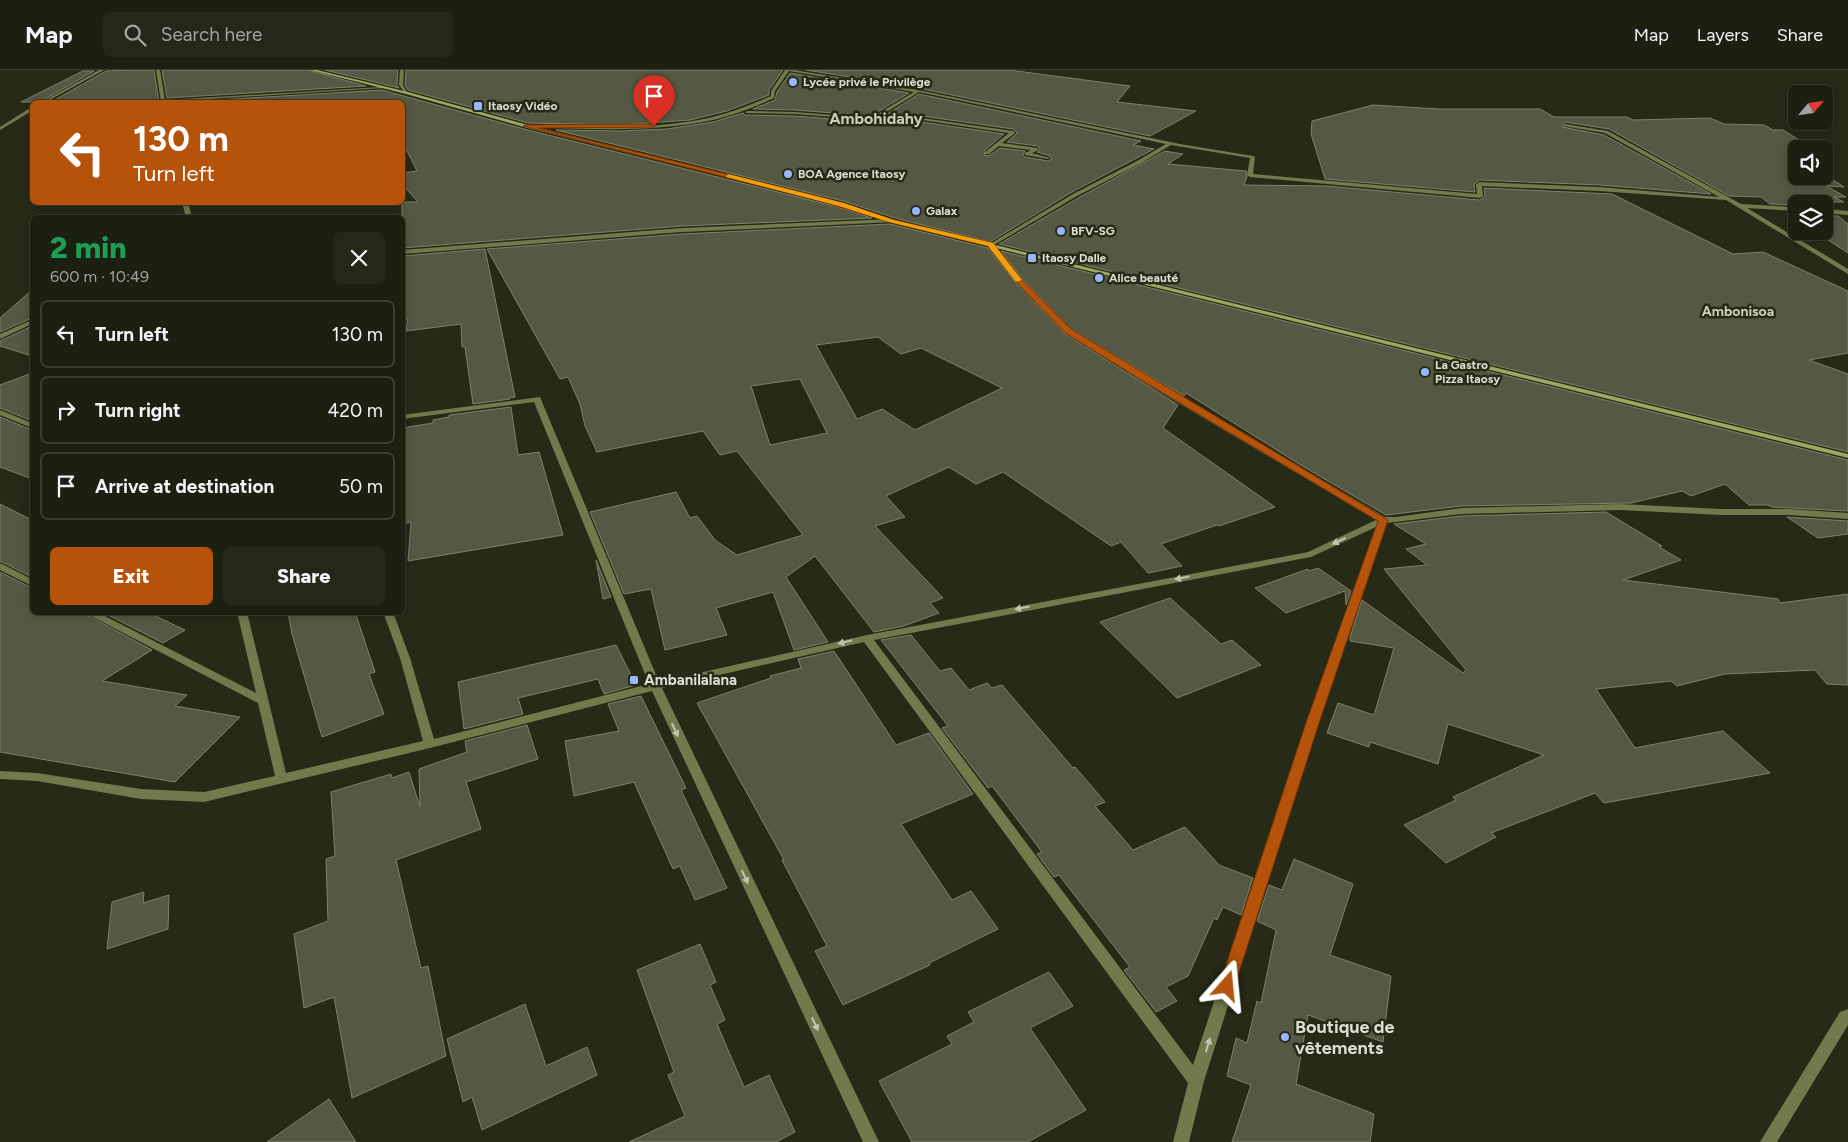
<!DOCTYPE html>
<html lang="en">
<head>
<meta charset="utf-8">
<style>
  :root { --surface:#1c2010; --page:#252819; --text:#f1f3f6; --muted:#a0a39f; --line:#3a3e30; --accent:#b45309 }
  body { margin:0; font-family:Figtree,sans-serif; background:var(--page); color:var(--text); height:100vh; display:flex; flex-direction:column; font-size:19px; white-space:nowrap }
  * { box-sizing:border-box; margin:0 }
  p { font-size:16px; color:var(--muted) }
  .icon { flex:none; width:28px; height:28px; fill:none; stroke:currentColor; stroke-width:2; stroke-linecap:round; stroke-linejoin:round }
  .map { position:relative; flex:1; overflow:hidden }
  .drawer { position:absolute; left:30px; top:145px; width:375px; height:400px; display:flex; flex-direction:column; background:var(--surface); border-radius:8px; box-shadow:0 2px 12px #0003,0 0 0 1px var(--line) }
  .drawer>* { flex:none }
  .banner { position:absolute; left:30px; top:30px; width:375px; height:105px; border-radius:8px; box-shadow:0 2px 12px #0003,0 0 0 1px var(--line); background:#b45309; color:#fff; overflow:hidden }
  .needle { width:32px; rotate:61deg }
  .tools { position:absolute; left:1788px; top:15px; display:grid; gap:10px }
  .tools a { display:grid; place-items:center; width:45px; height:45px; border-radius:8px; background:var(--surface); box-shadow:0 2px 12px #0003,0 0 0 1px var(--line); font-size:25px }
  .pin { position:absolute; display:grid; place-items:center; width:42px; height:42px; color:#fff; margin:-51px -21px; border-radius:50% 50% 50% 0; rotate:-45deg; box-shadow:0 0 5px #0007 }
  .pin .icon { rotate:45deg }
  .me { position:absolute; width:55px; margin:-28px; rotate:18deg; stroke-linejoin:round; filter:drop-shadow(0 0 4px #0008) }
  .turn { display:flex; align-items:center; gap:18px; height:105px; padding:0 20px; font-size:22px }
  .turn .icon { width:65px; height:65px; stroke-width:2.5 }
  .turn b { display:block; font-size:35px; line-height:42px }
  .round { display:grid; place-items:center; flex:none; width:52px; height:52px; border-radius:8px; background:var(--page) }
  .overview { display:flex; align-items:center; justify-content:space-between; height:85px; padding:0 20px }
  h1 { font-size:30px; font-weight:800; line-height:38px; color:#1e9e55 }
  .cta { display:flex; gap:10px; margin-top:auto; padding:10px 20px }
  .cta a { flex:1; height:58px; border-radius:8px; background:var(--accent); color:#fff; font-size:20px; font-weight:800; line-height:58px; text-align:center }
  .cta a+a { background:var(--page); color:var(--text) }
  ul { padding:0; list-style:none }
  li { display:flex; align-items:center; gap:15px; height:68px; margin:0 10px 8px; padding:0 10px; border:2px solid var(--line); border-radius:8px }
  li div { flex:1 }
  li b { display:block; font-size:19px }
  li em { font-style:normal }
  header { display:flex; align-items:center; gap:30px; box-sizing:border-box; height:70px; padding:0 25px; background:var(--surface); border-bottom:1px solid var(--line) }
  header strong { font-size:24px }
  nav { display:flex; gap:28px; margin-inline-start:auto; font-size:18px }
  .search { width:350px; height:45px; background:var(--page); display:flex; align-items:center; gap:12px; box-sizing:border-box; padding:0 18px; border-radius:8px; color:var(--muted); font-size:19px }
  .map>svg:first-child { display:block }
  .building { fill:#555943; stroke:#7e826b; fill-rule:evenodd }
  .lines { fill:none; stroke-linecap:round; stroke-linejoin:round }
  .street { fill:#72794d; fill-rule:evenodd }
  .secondary { fill:#9ca860; fill-rule:evenodd }
  .oneway { fill:#c1c5b0 }
  .route { fill:#b45309; stroke:#753606 }
  .slow { fill:#f59e0b }
  .poi-dot { fill:#98b6fd; stroke:#262a16; stroke-width:2 }
  .labels { text-anchor:middle; stroke-width:5; stroke-linejoin:round; paint-order:stroke }
  .far-poi-label { font-size:12px; font-weight:bold; fill:#dbded1; stroke:#262a16; text-anchor:start }
  .far-neighbourhood-label { font-size:14px; font-weight:bold; fill:#c9ceb5; stroke:#262a16 }
  .poi-label { font-size:15px; font-weight:bold; fill:#dbded1; stroke:#262a16; text-anchor:start }
  .far-district-label { font-size:16px; font-weight:bold; fill:#c9ceb5; stroke:#262a16 }
  .near-poi-label { font-size:18px; font-weight:bold; fill:#dbded1; stroke:#262a16; text-anchor:start }
</style>
</head>
<body>
<header>
<strong>Map</strong>
<div class="search"><svg class="icon" aria-label="search" viewBox="0 0 24 24"><circle cx="10" cy="10" r="6"/><path d="M15 15l6 6"/></svg>Search here</div>
<nav><a>Map</a><a>Layers</a><a>Share</a></nav>
</header>
<div class="map">
<svg width="1848" height="1072" viewBox="0 0 1848 1072">
  <rect width="100%" height="100%" fill="#262a16"/>
  <!-- building -->
  <g class="building">
    <path d="M131,0h23l5,32h-108l55,-31z"/>
    <path d="M162,0h146l58,16 -199,12z"/>
    <path d="M325,0h73l-1,15 2,3z"/>
    <path d="M406,0h377l-14,20v5l-42,16 -37,9 -70,5 -92,-2 -120,-33 -3,-5z"/>
    <path d="M806,0h203l121,16 -13,16 79,9 -46,25 -232,-48z"/>
    <path d="M83,1h11l-54,31h-19z"/>
    <path d="M790,3l119,20 -38,23 -76,-6 -42,-1 22,-9 2,-8z"/>
    <path d="M382,20l142,39 314,78 34,11 -190,8 -280,22v-46h16l-16,-18v-11l15,-2 -15,-30v-39h-219z"/>
    <path d="M919,24l222,47 -8,4 21,4 -82,43 -82,50 -95,-24 -52,-17 -287,-71 64,1 47,-2 46,-7 30,-9 2,2 50,1 77,6h50l82,12 -20,17 1,5 5,-1 10,-7 25,3 -2,4 2,2 23,4 4,-2 -2,-3 -13,-4 3,-2 -2,-4 -31,-4 10,-9 -4,-4 -91,-13h-38z"/>
    <path d="M1373,35l66,4h101l14,8h73l6,3 77,-2 14,6 40,1 9,5h10l31,19h-18v27h28v-2l20,13 -18,-1 20,11h-12l10,5h-25l3,2 -26,1 -26,-1 -9,-7 -32,-1 -120,-67 -44,-7 -3,5 42,8 107,59 -112,-9 -120,-5 -5,4 1,8 -150,-13 -14,-45 1,-13z"/>
    <path d="M1165,81l18,3 -15,10 78,7 1,6 -3,8 83,1 153,14 5,-4 -1,-8 128,6 121,60 30,-2 85,39v62l-39,7 39,14v78l-849,-208 79,-46z"/>
    <path d="M1824,145l14,1 10,8v29l-34,-22h10z"/>
    <path d="M890,154l98,24 29,36 48,50 113,71 -15,23 112,79 -56,19 -2,-1 -56,19 21,22 -34,7 -27,-31 -10,4 -108,-74 -27,12 -27,-17 -63,29 19,21 -30,9 68,72 -13,5 9,10 -35,13 -30,6 -59,-76 -29,21 42,65 -34,8 -21,-58 -57,16 11,27 -62,15 -14,-61 -27,5 -34,-82 86,-20 14,26 7,-2 18,24 22,15 66,-20 -66,-84 -17,4 -17,-24 -106,21 -12,-26 -5,-22 -12,-27 -8,2 -73,-130 195,-15zM878,267l23,17 20,-6 81,40 -87,42 -33,-21 -25,10 -41,-74zM800,309l27,54 -57,12 -19,-59z"/>
    <path d="M485,179l30,148 -6,1 1,1 -37,5 -8,-57h-3l-1,-23 -55,7 2,-12h-6v-63z"/>
    <path d="M1001,181l847,209v51l-76,-4 -4,-2h-19l-24,-21 -34,12 -9,-5 -51,12 -170,3 -75,9 -87,-51 -113,-71 -2,3 -113,-67 -48,-49z"/>
    <path d="M32,220v28l-32,14v-14z"/>
    <path d="M32,256v30l-32,-10v-5z"/>
    <path d="M32,303v48l-32,-13v-23z"/>
    <path d="M511,337l7,48 21,-3 24,83 -155,26 3,-39 -9,2v-96l31,-5v-3l16,-3v-2z"/>
    <path d="M0,347l32,13v49l-32,-12z"/>
    <path d="M0,434l32,16v57l-32,-16z"/>
    <path d="M1606,442l56,34 -3,1 22,13 -58,20 155,19 2,4 68,-9v91l-21,-1 -12,-14 -90,4 -48,12 -6,-5 -75,8 39,59 88,-17 47,42 -166,30 -9,-10 -104,40 5,4 -50,26 -42,-38 52,-25 -3,-3 91,-42 -96,-31 -10,40 -68,-22 -1,5 -42,-14 11,-30 36,12 20,-67 -44,-7v-4l12,-37 101,73 3,-3 -82,-101 43,-4 -21,-16 20,-5 -32,-20 67,-8z"/>
    <path d="M1787,447l61,4v13l-30,4z"/>
    <path d="M596,490l15,37 -8,2z"/>
    <path d="M1318,498l33,23 -5,14 -1,-14 -59,22 -31,-25 53,-19 1,2z"/>
    <path d="M0,502l32,16v24h49l71,38 -50,31 85,14 -12,11 65,11 -65,65 -175,-30z"/>
    <path d="M1170,528l51,46 11,-4 29,25 -84,33 -77,-76z"/>
    <path d="M102,542h45l38,18 -22,13z"/>
    <path d="M288,542h67l20,60 -6,2 15,40 -62,23 -30,-103z"/>
    <path d="M911,565l29,36 11,-3 18,22 18,-7 5,5 10,-3 71,83 2,-1 30,35 -10,4 38,44 52,-23 34,38 34,13 -12,37 -18,-8 -6,13 -3,-2 -26,58 -22,11 11,14 -21,11 -32,-42 6,-3 -71,-92 -5,2 -17,-23 5,-2 -50,-66 -4,2 -46,-60 6,-2 -67,-86z"/>
    <path d="M616,575l20,40 -32,9 -6,-15 -80,19 5,16 -59,15 -6,-47z"/>
    <path d="M834,581l62,94 33,-12 44,61 -72,30 51,76 19,-9 27,38 -69,34 1,2 -87,40 -28,-54 12,-5 -45,-86h2l-87,-157 74,-25 -1,-2 31,-8 -3,-9z"/>
    <path d="M641,626l45,92 -5,2 46,98 -32,12 -15,-34 -7,3 -39,-87 -60,14 -9,-55 54,-10 -11,-27z"/>
    <path d="M527,655l11,34 -72,23 15,47 -85,31 25,108 7,-2 18,90 -94,42 -18,-101 -30,11 -10,-74 34,-13 -2,-62 9,-3 -4,-64 60,-18 1,4 17,-6 11,35 -1,-38 48,-17 -2,-11z"/>
    <path d="M1294,789l59,25 -23,71 61,21 -8,66 -75,-27 -12,69 78,30 -4,28h-138l19,-57 -24,-9 9,-38 11,5 10,-42 4,2 15,-73 -19,-9 12,-36 13,5z"/>
    <path d="M144,822l-1,11 26,-8 -1,34 -61,20 5,-47z"/>
    <path d="M700,874l16,38 -6,3 15,35 -8,4 27,63 25,-12 26,57 -19,10h-147l56,-26 -17,-41 6,-3 -37,-102z"/>
    <path d="M1049,902l24,34 -43,22 56,82 -58,32h-116l-33,-61 73,-37 -5,-8 27,-14 -6,-10z"/>
    <path d="M525,934l21,62 41,-19 10,28 -115,55 -10,-33 -9,5 -16,-63z"/>
    <path d="M329,1029l27,43h-89z"/>
  </g>
  <g class="lines">
    <!-- street -->
    <g class="street">
      <path d="M99,0h5l-58,32h-4z"/>
      <path d="M156,0h4l5,30 216,-13 2,1 -222,14z"/>
      <path d="M400,0h4l-1,15 5,9h-2l-7,-9z"/>
      <path d="M785,0h9l124,20 262,54 73,12 2,1 -2,17 224,20 -1,-10 3,-2 120,5 120,10 -114,-64 -42,-7 2,-2 43,7 133,73 55,3v4l-49,-3 101,61v5l-122,-74 -127,-9 -117,-5 1,10 -3,2 -230,-21 -3,-2 3,-17 -79,-13 -30,18 -64,33 -83,49 28,36 48,49 74,45 241,142h11l65,-9 159,-4 102,5h67l59,4v6l-59,-4h-67l-102,-5 -159,4 -74,9 -68,197 -115,361 -15,61h-16l15,-59 -324,-441 -202,46 217,454h-16l-211,-451 -222,57 -226,54 -63,-3 -104,-18 -37,-2v-8l37,2 104,16 63,3 71,-16 -17,-73 -175,-91h14l159,81 -19,-81h10l39,161 137,-32 -23,-83 -17,-46h10l17,46 24,81 215,-55 -115,-282 -132,17v-4l138,-18 119,285 208,-47 441,-83 68,-32 -238,-141 -72,-47 -48,-49 -30,-38 85,-51 64,-33 29,-17 -247,-52 -42,26h45l91,13 2,2 -13,10 36,5v2l-6,3 18,5 -2,1 -23,-4v-2l6,-3 -32,-4 -10,8h-4v-2l24,-19 -87,-13h-50l-77,-6 -50,-1 2,-2 48,1 76,6 43,-26 -125,-21 -14,20 -1,7c-19,9 -39,17 -61,22 -61,13 -125,9 -187,7l-2,-1 2,-1c62,1 126,6 187,-8 20,-5 39,-13 58,-21v-5zM1376,457l-69,193 -114,345 -319,-425 437,-83z"/>
      <path d="M30,38h2v3l-32,19v-3z"/>
      <path d="M182,132h6l4,16h-6z"/>
      <path d="M1824,139l24,2v4l-24,-2z"/>
      <path d="M892,149l3,2 -1,1 -212,10 -280,22v-4l280,-22z"/>
      <path d="M32,250v4l-32,15v-5z"/>
      <path d="M0,340l32,13v5l-32,-13z"/>
      <path d="M0,493l32,16v7l-32,-16z"/>
      <path d="M1848,939v16l-71,117h-17l80,-130z"/>
    </g>
    <!-- secondary -->
    <path class="secondary" d="M310,0h7l91,22 120,33 315,78 51,17 954,234v4l-958,-236 -51,-17 -315,-78 -118,-33z"/>
  </g>
  <!-- one-way arrows -->
  <defs><path id="oneway-solid" d="M-6-.8H1V-3.2L6.5 0L1 3.2V.8H-6Z" transform="scale(1.25)"/></defs>
  <g class="oneway">
    <use href="#oneway-solid" transform="translate(1339 471) rotate(155)"/>
    <use href="#oneway-solid" transform="translate(1182 508) rotate(169)"/>
    <use href="#oneway-solid" transform="translate(1022 538) rotate(169)"/>
    <use href="#oneway-solid" transform="translate(845 572) rotate(167)"/>
    <use href="#oneway-solid" transform="translate(675 660) rotate(65)"/>
    <use href="#oneway-solid" transform="translate(745 807) rotate(65)"/>
    <use href="#oneway-solid" transform="translate(815 954) rotate(65)"/>
    <use href="#oneway-solid" transform="translate(1208 975) rotate(-72)"/>
  </g>
  <!-- route -->
  <path class="route" d="M655,54l-1,3 -116,1 287,70 69,22 99,23 30,38 48,48 317,191 -68,200 -87,271 -6,2 -6,-2 -2,-5 88,-266 71,-199 -240,-143 -73,-45 -47,-49 -30,-38 -99,-24 -69,-21 -297,-75 3,-1z"/>
  <!-- slow -->
  <path class="slow" d="M728,104l116,29 50,17 99,23 29,37 -6,2 -28,-36 -99,-24 -50,-16 -113,-29z"/>
  <!-- markers -->
  <g class="poi-dot">
    <circle cx="793" cy="12" r="5"/>
    <rect x="473" y="31" width="10" height="10" rx="2.5"/>
    <circle cx="788" cy="104" r="5"/>
    <circle cx="916" cy="141" r="5"/>
    <circle cx="1061" cy="161" r="5"/>
    <rect x="1027" y="183" width="10" height="10" rx="2.5"/>
    <circle cx="1099" cy="208" r="5"/>
    <circle cx="1425" cy="302" r="5"/>
    <rect x="629" y="605" width="10" height="10" rx="2.5"/>
    <circle cx="1285" cy="967" r="5"/>
  </g>
  <g class="labels">
    <!-- far-poi labels -->
    <g class="far-poi-label">
      <text x="803" y="16">Lycée privé le Privilège</text>
      <text x="488" y="40">Itaosy Vidéo</text>
      <text x="798" y="108">BOA Agence Itaosy</text>
      <text x="926" y="145">Galax</text>
      <text x="1071" y="165">BFV-SG</text>
      <text x="1042" y="192">Itaosy Dalle</text>
      <text x="1109" y="212">Alice beauté</text>
      <text x="1435" y="299">La Gastro<tspan x="1435" dy="14">Pizza Itaosy</tspan></text>
    </g>
    <!-- far-neighbourhood labels -->
    <g class="far-neighbourhood-label">
      <text x="1738" y="246">Ambonisoa</text>
    </g>
    <!-- poi labels -->
    <g class="poi-label">
      <text x="644" y="615">Ambanilalana</text>
    </g>
    <!-- far-district labels -->
    <g class="far-district-label">
      <text x="876" y="54">Ambohidahy</text>
    </g>
    <!-- near-poi labels -->
    <g class="near-poi-label">
      <text x="1295" y="963">Boutique de<tspan x="1295" dy="21">vêtements</tspan></text>
    </g>
  </g>
</svg>
<div class="tools">
<a><svg class="needle" viewBox="-14 -14 28 28"><path d="M0-13l5 13h-10z" fill="#e53935"/><path d="M0 13l5-13h-10z" fill="#a0a39f"/></svg></a>
<a><svg class="icon" aria-label="sound" viewBox="0 0 24 24"><path d="M4 9h4l5-4v14l-5-4H4zM17 9q2 3 0 6"/></svg></a>
<a><svg class="icon" aria-label="layers" viewBox="0 0 24 24"><path d="M12 4l9 5-9 5-9-5zM3 14l9 5 9-5"/></svg></a>
</div>
<div class="pin" style="left:654px;top:56px;background:#d93025"><svg class="icon" aria-label="arrive" viewBox="0 0 24 24"><path d="M6 21V4h12l-3 4 3 4H6"/></svg></div>
<svg class="me" style="left:1227px;top:916px" viewBox="-20 -20 40 40"><path d="M0-17L14 15 0 8-14 15z" fill="#b45309" stroke="#fff" stroke-width="4"/></svg>
<div class="banner">
<div class="turn"><svg class="icon" aria-label="left" viewBox="0 0 24 24"><path d="M17 20v-9H6M10 6l-5 5 5 5"/></svg><div><b>130 m</b>Turn left</div></div>
</div>
<section class="drawer">
<div class="overview"><div><h1>2 min</h1><p>600 m · 10:49</p></div><a class="round"><svg class="icon" aria-label="close" viewBox="0 0 24 24"><path d="M6 6l12 12M18 6L6 18"/></svg></a></div>
<ul>
<li><svg class="icon" aria-label="left" viewBox="0 0 24 24"><path d="M17 20v-9H6M10 6l-5 5 5 5"/></svg><div><b>Turn left</b></div><em>130 m</em></li>
<li><svg class="icon" aria-label="right" viewBox="0 0 24 24"><path d="M7 20v-9h11M14 6l5 5-5 5"/></svg><div><b>Turn right</b></div><em>420 m</em></li>
<li><svg class="icon" aria-label="arrive" viewBox="0 0 24 24"><path d="M6 21V4h12l-3 4 3 4H6"/></svg><div><b>Arrive at destination</b></div><em>50 m</em></li>
</ul>
<div class="cta"><a>Exit</a><a>Share</a></div>
</section>
</div>
</body>
</html>
